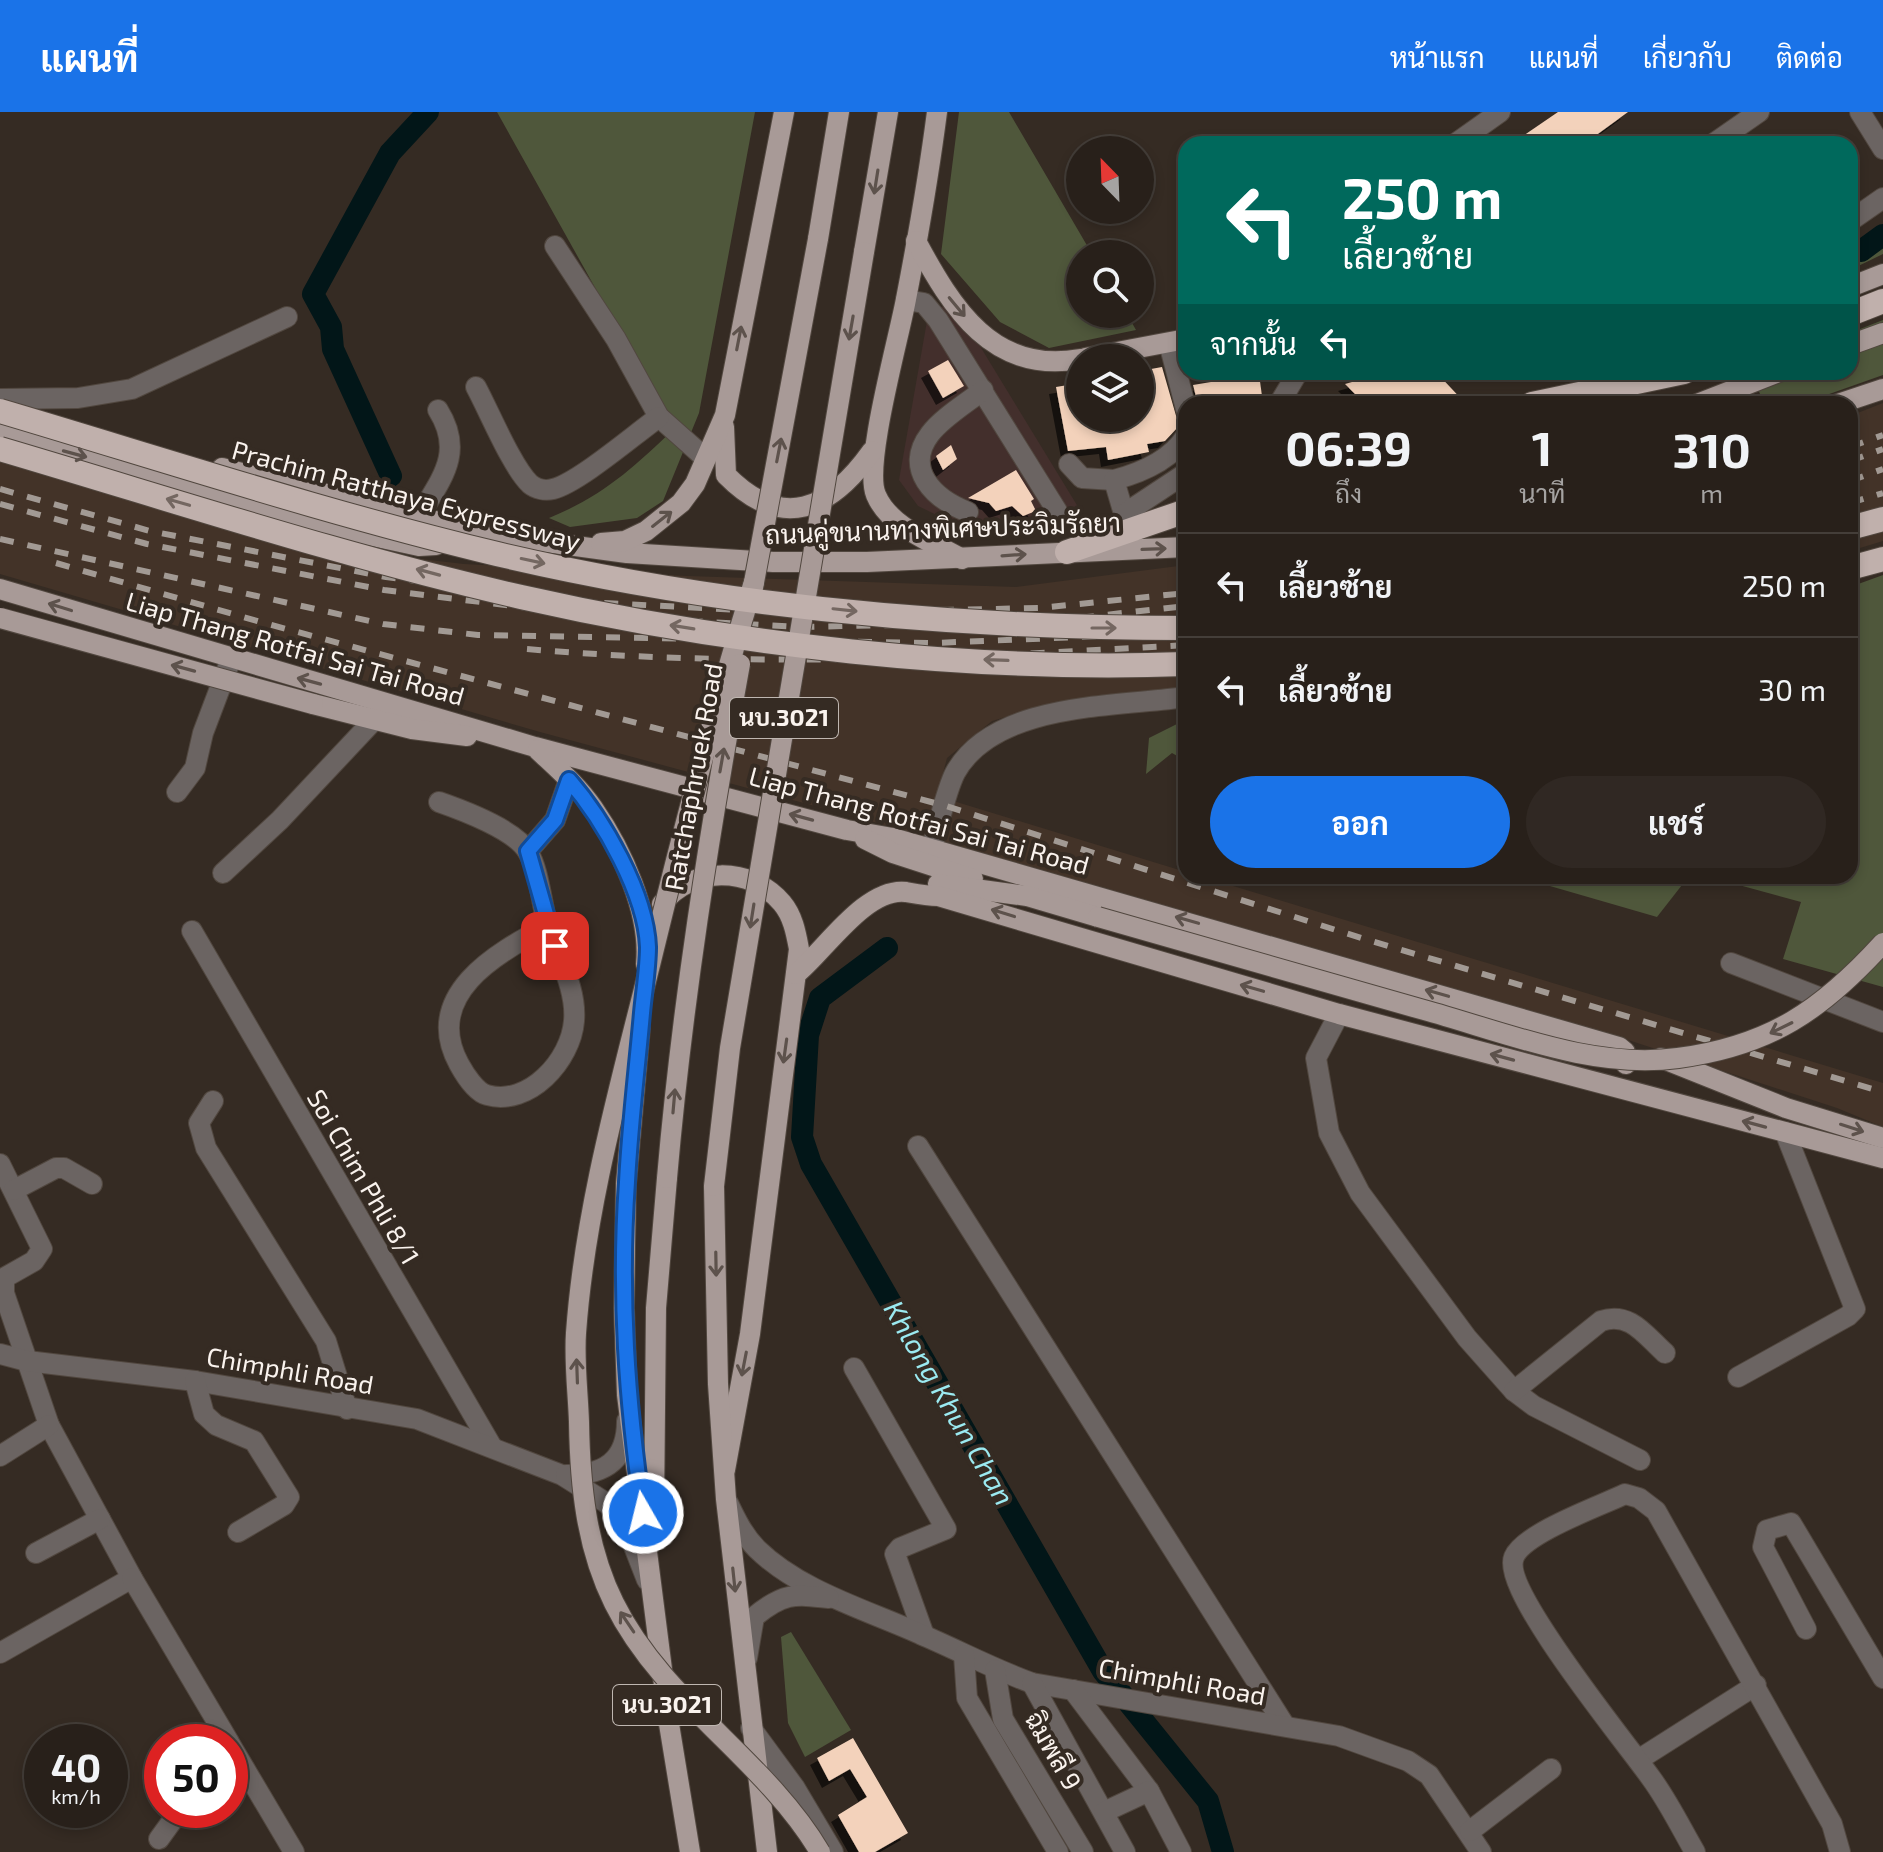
<!DOCTYPE html>
<html lang="th">
<head>
<meta charset="utf-8">
<style>
  :root { --surface:#28201a; --page:#302823; --text:#f1f3f6; --muted:#a5a3a2; --line:#443e39; --accent:#1a73e8 }
  body { margin:0; font-family:"Exo 2",Sarabun,sans-serif; background:var(--page); color:var(--text); height:100vh; display:flex; flex-direction:column; font-size:30px; white-space:nowrap }
  * { box-sizing:border-box; margin:0 }
  p { font-size:26px; color:var(--muted) }
  .icon { flex:none; width:44px; height:44px; fill:none; stroke:currentColor; stroke-width:2; stroke-linecap:round; stroke-linejoin:round }
  .map { position:relative; flex:1; overflow:hidden }
  .side { position:absolute; left:1178px; top:284px; width:680px; height:488px; display:flex; flex-direction:column; background:var(--surface); border-radius:24px; box-shadow:0 4px 12px #0003,0 0 0 2px var(--line) }
  .side>* { flex:none }
  .top-card { position:absolute; left:1178px; top:24px; width:680px; height:244px; border-radius:24px; box-shadow:0 4px 12px #0003,0 0 0 2px var(--line); background:#00695c; color:#fff; overflow:hidden }
  .needle { width:52px; rotate:337deg }
  .fabs { position:absolute; left:1066px; top:24px; display:grid; gap:16px }
  .fabs a { display:grid; place-items:center; width:88px; height:88px; border-radius:50%; background:var(--surface); box-shadow:0 4px 12px #0003,0 0 0 2px var(--line); font-size:40px }
  .speed { position:absolute; left:24px; top:1612px; display:flex; gap:16px; font-size:40px; font-weight:700; text-align:center }
  .speed>* { display:grid; place-content:center; width:104px; height:104px; border-radius:50%; background:var(--surface); box-shadow:0 4px 12px #0003,0 0 0 2px var(--line); line-height:1 }
  .speed small { font-size:20px; font-weight:400 }
  .speed .limit { border:12px solid #d22; background:#fff; color:#111 }
  .pin { position:absolute; display:grid; place-items:center; width:68px; height:68px; color:#fff; margin:-34px; border-radius:16px; box-shadow:0 4px 12px #0006 }
  .me { position:absolute; width:88px; margin:-44px; rotate:352deg; stroke-linejoin:round; filter:drop-shadow(0 0 6px #0008) }
  .turn { display:flex; align-items:center; gap:28px; height:168px; padding:0 32px; font-size:36px }
  .turn .icon { width:104px; height:104px; stroke-width:2.5 }
  .turn b { display:block; font-size:56px; line-height:68px }
  .then { display:flex; align-items:center; height:76px; padding:0 32px; background:#0003; gap:16px; font-size:30px }
  .eta { display:flex; justify-content:space-evenly; align-items:center; height:136px; text-align:center }
  .eta b { font-size:48px; font-weight:700; line-height:56px }
  .primary-button { display:flex; gap:16px; margin-top:auto; padding:16px 32px }
  .primary-button a { flex:1; height:92px; border-radius:48px; background:var(--accent); color:#fff; font-size:32px; font-weight:700; line-height:92px; text-align:center }
  .primary-button a+a { background:var(--page); color:var(--text) }
  ul { padding:0; list-style:none }
  li { display:flex; align-items:center; gap:24px; height:104px; padding:0 32px; border-top:2px solid var(--line) }
  li div { flex:1 }
  li b { display:block; font-size:30px }
  li em { font-style:normal }
  header { display:flex; align-items:center; gap:48px; box-sizing:border-box; height:112px; padding:0 40px; background:var(--accent); color:#fff }
  header strong { font-size:38px }
  nav { display:flex; gap:44px; margin-inline-start:auto; font-size:28px }
  .map>svg:first-child { display:block }
  .built { fill:#433328 }
  .industrial { fill:#432f2c }
  .green { fill:#4f573b }
  .lines { fill:none; stroke-linecap:round; stroke-linejoin:round }
  .canal { stroke:#021618; stroke-width:22 }
  .building { fill:#f3d2bb; filter:url(#shadow) }
  .minor-casing { stroke:#51473f; stroke-width:22 }
  .major-casing { stroke:#51473f; stroke-width:22 }
  .highway-casing { stroke:#51473f; stroke-width:26 }
  .minor { stroke:#6b6462; stroke-width:20 }
  .major { stroke:#a89a97; stroke-width:20 }
  .highway { stroke:#c0b0ac; stroke-width:24 }
  .rail { stroke:#a29a94; stroke-width:6; stroke-dasharray:14 14; stroke-linecap:butt }
  .major-bridge-casing { stroke:#51473f; stroke-width:22; stroke-linecap:butt }
  .highway-bridge-casing { stroke:#51473f; stroke-width:26; stroke-linecap:butt }
  .major-bridge { stroke:#a89a97; stroke-width:20 }
  .highway-bridge { stroke:#c0b0ac; stroke-width:24 }
  .oneway { stroke:#5d524c }
  .oneway2 { stroke:#746761 }
  .route-casing { stroke:#114b97; stroke-width:20 }
  .route { stroke:#1a73e8; stroke-width:14 }
  .labels { text-anchor:middle; stroke-width:8; stroke-linejoin:round; paint-order:stroke }
  .shield { fill:#352b23; stroke:#bfb7b1; stroke-width:2 }
  .shield-label { font-size:24px; font-weight:bold; fill:#faf3ee }
  .street-label { font-size:26px; fill:#faf3ee; stroke:#352b23 }
  .water-label { font-size:28px; font-style:italic; fill:#9beaf1; stroke:#352b23 }
</style>
</head>
<body>
<header>
<strong>แผนที่</strong>
<nav><a>หน้าแรก</a><a>แผนที่</a><a>เกี่ยวกับ</a><a>ติดต่อ</a></nav>
</header>
<div class="map">
<svg width="1883" height="1740" viewBox="0 0 1883 1740">
  <defs>
    <filter id="shadow"><feDropShadow dx="-7" dy="7" stdDeviation="0" flood-color="#0009"/></filter>
  </defs>
  <rect width="100%" height="100%" fill="#352b23"/>
  <!-- built -->
  <g class="built">
    <path d="M1883,291v138l-33,10v-135z"/>
    <path d="M0,349l264,80 200,23 223,12 329,11 170,-22v122l-149,21 -45,13 -45,37 -10,38 249,76v4h14l683,207v44l-46,-19 -218,-71 -697,-202 -382,-103 -540,-158z"/>
  </g>
  <!-- industrial -->
  <path class="industrial" d="M944,193l28,28 111,182 -22,8 -110,-1 -33,-16 -19,-26 28,-159z"/>
  <!-- green -->
  <g class="green">
    <path d="M497,0h258l-56,301 -36,88 -26,17 -67,9 -21,-9c54,-22 84,-50 125,-89z"/>
    <path d="M959,0h50l83,142h-12v60h47l9,16 -87,18 -49,-26 -59,-68z"/>
    <path d="M1883,118v24l-33,16v-20z"/>
    <path d="M1883,208v55l-82,29h-64l23,-10 -9,-22h99v-39z"/>
    <path d="M1883,463v412l-100,-28 18,-57 -95,-26h144v-289z"/>
    <path d="M1183,609h3v40l-14,-8 -26,21 3,-36z"/>
    <path d="M1515,764h174l-32,41z"/>
    <path d="M791,1520l60,98 -46,27 -17,-34 -7,-86z"/>
  </g>
  <g class="lines">
    <!-- canal -->
    <g class="canal">
      <path d="M1861,139l22,-16"/>
      <path d="M391,364l-58,-127 -2,-22 -18,-33 77,-141 38,-41"/>
      <path d="M887,836l-67,50 -12,37 -6,102 9,27 292,507 105,130 15,51"/>
    </g>
  </g>
  <!-- building -->
  <g class="building">
    <path d="M1558,0h70l-44,32h-73z"/>
    <path d="M948,248l16,26 -21,12 -15,-27z"/>
    <path d="M1162,255l17,59 -14,15 -18,3 2,8 -41,8 -2,-13 -38,4 -12,-64 24,-4v35h60v-47z"/>
    <path d="M1387,260h49l30,32h-101l-20,-20z"/>
    <path d="M1259,262l3,22 -64,8 -5,-19z"/>
    <path d="M951,333l6,14 -14,11 -7,-14z"/>
    <path d="M1016,358l18,29 -3,2 5,10 -13,5 -11,-10 -16,5 -7,-8 -21,-5z"/>
    <path d="M853,1626l55,95 -33,19h-16l-21,-37 29,-18 -17,-28 -21,12 -12,-23z"/>
  </g>
  <g class="lines">
    <!-- minor casing -->
    <g class="minor-casing">
      <g id="minor">
        <path d="M1860,0l23,37"/>
        <path d="M1455,32l45,-32"/>
        <path d="M1713,32l46,-32"/>
        <path d="M1850,109l33,-23"/>
        <path d="M555,134l61,93 43,78 45,40"/>
        <path d="M906,188l18,3 14,17 119,191"/>
        <path d="M1169,231l17,66"/>
        <path d="M476,275c13,24 36,80 54,97 6,5 15,7 23,5 25,-6 82,-55 106,-72"/>
        <path d="M0,287l78,-1 54,-9 155,-72"/>
        <path d="M1279,292l19,-32"/>
        <path d="M1069,352l13,14 32,2"/>
        <path d="M968,400c-34,-13 -65,-43 -38,-78 13,-17 37,-31 53,-44"/>
        <path d="M1124,402l-10,-34c26,-7 57,-20 72,-44"/>
        <path d="M418,406c23,-39 47,-65 20,-108"/>
        <path d="M1128,412l-4,-10 62,-41"/>
        <path d="M177,680l18,-24 8,-35 28,-74"/>
        <path d="M439,690c23,8 77,28 89,50 11,18 13,49 19,70 9,32 30,65 27,99 -3,39 -45,86 -87,74 -11,-3 -22,-20 -28,-31 -37,-68 36,-111 89,-138"/>
        <path d="M931,737c8,-23 14,-56 24,-76 39,-71 160,-66 231,-76"/>
        <path d="M528,739l27,-31 14,-40"/>
        <path d="M223,761l57,-53 94,-100"/>
        <path d="M192,819l300,516"/>
        <path d="M1731,851l152,59"/>
        <path d="M1339,902l-23,44 13,75 31,60 107,145 47,53 20,15 106,54"/>
        <path d="M213,989l-14,22 7,25 120,193 21,68"/>
        <path d="M918,1034l367,580"/>
        <path d="M0,1052l42,85 -8,12 -30,17v15l45,132 83,153 -132,75"/>
        <path d="M14,1078l42,-22h8l28,16"/>
        <path d="M0,1242l27,7 168,20 222,38 145,56 43,27 17,14 25,64"/>
        <path d="M854,1256l92,161 -46,19 -5,6 29,81"/>
        <path d="M1738,1265l110,-61 7,-7 -70,-177"/>
        <path d="M195,1269l9,33 12,11 38,16 35,56 -5,8 -46,27"/>
        <path d="M1514,1279l87,-70c29,-10 44,14 64,32"/>
        <path d="M0,1344l49,-31"/>
        <path d="M566,1363c38,0 61,-14 61,-54"/>
        <path d="M728,1391c8,17 16,33 29,46 43,42 110,61 163,85 38,16 73,35 112,49l307,53 69,25 21,14 52,77"/>
        <path d="M36,1441l64,-34"/>
        <path d="M132,1466l97,164"/>
        <path d="M1806,1517l-43,-82 4,-17 24,-7 92,155"/>
        <path d="M964,1543l3,43 91,154"/>
        <path d="M747,1546l7,-41c29,-24 39,-23 75,-19"/>
        <path d="M995,1558l8,49 80,133"/>
        <path d="M1032,1571l93,169"/>
        <path d="M1073,1578l76,101"/>
        <path d="M751,1616l44,60 38,64"/>
        <path d="M230,1632l64,108"/>
        <path d="M1638,1648l118,-75"/>
        <path d="M1104,1700l45,-21 32,61"/>
        <path d="M1470,1719l81,-62"/>
        <path d="M159,1727l21,-29"/>
        <path d="M1695,1740c-14,-24 -27,-51 -44,-74 -23,-33 -151,-188 -137,-221 10,-24 86,-51 111,-63l14,4 17,13 176,313 8,28"/>
      </g>
    </g>
    <!-- major casing -->
    <g class="major-casing">
      <g id="major">
        <path d="M937,0c-8,62 -19,125 -31,187 -7,39 -43,166 -30,196 14,33 57,47 86,64"/>
        <path d="M818,127l21,-127"/>
        <path d="M916,129c36,67 77,134 164,118"/>
        <path d="M864,140l24,-140"/>
        <path d="M1850,175l33,-13"/>
        <path d="M1850,233l33,-12"/>
        <path d="M1085,246l101,-19"/>
        <path d="M1697,292l82,-32"/>
        <path d="M1838,292l45,-15"/>
        <path d="M724,315l2,48c56,57 104,35 146,-24"/>
        <path d="M0,322l368,101 51,11 17,-1"/>
        <path d="M222,356l265,66 140,19 146,9h94l319,-15"/>
        <path d="M601,431l24,-2 21,-10 35,-28 14,-19 30,-69 59,-303"/>
        <path d="M0,477l535,158 312,83 46,8 726,209 6,5 1,12"/>
        <path d="M313,592l99,25 55,7"/>
        <path d="M538,638c19,18 40,36 55,58 29,42 58,105 53,156"/>
        <path d="M865,727l28,14 80,26"/>
        <path d="M938,772l89,12 71,21"/>
        <path d="M662,792c29,-38 89,-38 120,-1 11,13 14,30 17,46l-49,385 -25,136"/>
        <path d="M796,862c28,-22 69,-87 110,-82 11,2 21,4 32,4l401,118 544,144"/>
        <path d="M640,916l-14,156 -2,124 3,87 42,329 21,128"/>
        <path d="M1661,946l125,50 97,30"/>
        <path d="M714,1074l4,198 8,115 41,353"/>
        <path d="M654,1398l2,-202 11,-130"/>
      </g>
    </g>
    <!-- highway casing -->
    <g class="highway-casing">
      <g id="highway">
        <path d="M1850,202l33,-13"/>
        <path d="M1532,292l152,-32"/>
        <path d="M1850,416l33,-9"/>
        <path d="M1067,440l119,-41"/>
        <path d="M1850,456l33,-9"/>
      </g>
    </g>
    <!-- minor -->
    <use href="#minor" class="minor"/>
    <!-- major -->
    <use href="#major" class="major"/>
    <!-- highway -->
    <use href="#highway" class="highway"/>
    <!-- rail -->
    <g class="rail">
      <path d="M1850,335l33,-12"/>
      <path d="M1850,349l33,-12"/>
      <path d="M1850,369l33,-12"/>
      <path d="M0,377l150,42 236,46 200,25 212,11 242,-5 146,-15"/>
      <path d="M1850,391l33,-10"/>
      <path d="M0,392l147,40 237,46 201,25 213,12 243,-5 145,-16"/>
      <path d="M0,427l383,85 95,11 455,8 173,-7 80,-10"/>
      <path d="M56,451l208,60 682,183 415,132 522,154"/>
      <path d="M527,537c218,19 441,9 659,-4"/>
    </g>
    <!-- major-bridge casing -->
    <g class="major-bridge-casing">
      <g id="major-bridge">
        <path d="M754,470c-39,125 -72,251 -103,379 -30,121 -66,246 -75,372 -2,29 2,60 3,89 1,62 7,125 35,181 49,99 151,156 206,249"/>
        <path d="M752,481l66,-354"/>
        <path d="M0,506l313,86"/>
        <path d="M1098,805c109,31 218,62 326,93 80,22 170,60 254,48 92,-12 144,-48 205,-115"/>
        <path d="M667,1066c15,-173 42,-343 73,-514"/>
        <path d="M714,1074l16,-138 134,-796"/>
      </g>
    </g>
    <!-- highway-bridge casing -->
    <g class="highway-bridge-casing">
      <g id="highway-bridge">
        <path d="M0,299c165,49 330,103 497,143 225,53 459,74 689,74"/>
        <path d="M0,337c173,51 345,108 521,148 212,48 448,75 665,67"/>
      </g>
    </g>
    <!-- major-bridge -->
    <use href="#major-bridge" class="major-bridge"/>
    <!-- highway-bridge -->
    <use href="#highway-bridge" class="highway-bridge"/>
  </g>
  <!-- one-way arrows -->
  <defs><path id="oneway-shaft" d="M-6 0H5M1.5-3L5.5 0L1.5 3" fill="none" stroke-width="1.6" stroke-linecap="round" stroke-linejoin="round" transform="scale(2)"/></defs>
  <g class="oneway">
    <use href="#oneway-shaft" transform="translate(876 70) rotate(99)"/>
    <use href="#oneway-shaft" transform="translate(957 195) rotate(50)"/>
    <use href="#oneway-shaft" transform="translate(851 216) rotate(100)"/>
    <use href="#oneway-shaft" transform="translate(739 226) rotate(-79)"/>
    <use href="#oneway-shaft" transform="translate(779 338) rotate(-79)"/>
    <use href="#oneway-shaft" transform="translate(75 342) rotate(15)"/>
    <use href="#oneway-shaft" transform="translate(662 407) rotate(-38)"/>
    <use href="#oneway-shaft" transform="translate(1154 437) rotate(-2)"/>
    <use href="#oneway-shaft" transform="translate(1014 443) rotate(-4)"/>
    <use href="#oneway-shaft" transform="translate(60 495) rotate(-163)"/>
    <use href="#oneway-shaft" transform="translate(183 556) rotate(-165)"/>
    <use href="#oneway-shaft" transform="translate(309 569) rotate(-165)"/>
    <use href="#oneway-shaft" transform="translate(722 648) rotate(-80)"/>
    <use href="#oneway-shaft" transform="translate(801 705) rotate(-165)"/>
    <use href="#oneway-shaft" transform="translate(1003 801) rotate(-163)"/>
    <use href="#oneway-shaft" transform="translate(752 804) rotate(99)"/>
    <use href="#oneway-shaft" transform="translate(1187 808) rotate(-164)"/>
    <use href="#oneway-shaft" transform="translate(1252 876) rotate(-164)"/>
    <use href="#oneway-shaft" transform="translate(1437 881) rotate(-164)"/>
    <use href="#oneway-shaft" transform="translate(1781 916) rotate(154)"/>
    <use href="#oneway-shaft" transform="translate(785 939) rotate(98)"/>
    <use href="#oneway-shaft" transform="translate(1502 945) rotate(-165)"/>
    <use href="#oneway-shaft" transform="translate(674 989) rotate(-85)"/>
    <use href="#oneway-shaft" transform="translate(1754 1012) rotate(-165)"/>
    <use href="#oneway-shaft" transform="translate(1852 1016) rotate(18)"/>
    <use href="#oneway-shaft" transform="translate(716 1152) rotate(89)"/>
    <use href="#oneway-shaft" transform="translate(744 1252) rotate(101)"/>
    <use href="#oneway-shaft" transform="translate(577 1259) rotate(-92)"/>
    <use href="#oneway-shaft" transform="translate(734 1468) rotate(84)"/>
    <use href="#oneway-shaft" transform="translate(627 1510) rotate(-124)"/>
  </g>
  <g class="oneway2">
    <use href="#oneway-shaft" transform="translate(178 390) rotate(-164)"/>
    <use href="#oneway-shaft" transform="translate(533 449) rotate(12)"/>
    <use href="#oneway-shaft" transform="translate(428 460) rotate(-165)"/>
    <use href="#oneway-shaft" transform="translate(845 498) rotate(6)"/>
    <use href="#oneway-shaft" transform="translate(682 515) rotate(-171)"/>
    <use href="#oneway-shaft" transform="translate(1104 516)"/>
    <use href="#oneway-shaft" transform="translate(996 548) rotate(-178)"/>
  </g>
  <g class="lines">
    <!-- route casing -->
    <g class="route-casing">
      <path id="route" d="M555,834l-27,-95 27,-31 14,-40c34,39 77,114 79,167 0,21 -4,44 -6,66 -5,56 -12,112 -15,169 -8,113 0,219 16,331"/>
    </g>
    <!-- route -->
    <use href="#route" class="route"/>
  </g>
  <g class="labels">
    <!-- shield labels -->
    <g class="shield">
      <rect x="730" y="586" width="108" height="40" rx="6"/>
      <rect x="613" y="1573" width="108" height="40" rx="6"/>
    </g>
    <g class="shield-label">
      <text x="784" y="614">นบ.3021</text>
      <text x="667" y="1601">นบ.3021</text>
    </g>
    <!-- street labels -->
    <g class="street-label">
      <text transform="translate(406 384) rotate(15)" y="9">Prachim Ratthaya Expressway</text>
      <text transform="translate(943 417) rotate(-2)" y="9">ถนนคู่ขนานทางพิเศษประจิมรัถยา</text>
      <text transform="translate(295 537) rotate(16)" y="9">Liap Thang Rotfai Sai Tai Road</text>
      <text transform="translate(694 665) rotate(-80)" y="9">Ratchaphruek Road</text>
      <text transform="translate(919 709) rotate(15)" y="9">Liap Thang Rotfai Sai Tai Road</text>
      <text transform="translate(363 1065) rotate(60)" y="9">Soi Chim Phli 8/1</text>
      <text transform="translate(290 1259) rotate(10)" y="9">Chimphli Road</text>
      <text transform="translate(1182 1570) rotate(10)" y="9">Chimphli Road</text>
      <text transform="translate(1053 1639) rotate(60)" y="9">ฉิมพลี 9</text>
    </g>
    <!-- water labels -->
    <g class="water-label">
      <text transform="translate(949 1291) rotate(60)" y="10">Khlong Khun Chan</text>
    </g>
  </g>
</svg>
<div class="fabs">
<a><svg class="needle" viewBox="-14 -14 28 28"><path d="M0-13l5 13h-10z" fill="#e53935"/><path d="M0 13l5-13h-10z" fill="#a5a3a2"/></svg></a>
<a><svg class="icon" aria-label="search" viewBox="0 0 24 24"><circle cx="10" cy="10" r="6"/><path d="M15 15l6 6"/></svg></a>
<a><svg class="icon" aria-label="layers" viewBox="0 0 24 24"><path d="M12 4l9 5-9 5-9-5zM3 14l9 5 9-5"/></svg></a>
</div>
<div class="speed"><div>40<small>km/h</small></div><div class="limit">50</div></div>
<div class="pin" style="left:555px;top:834px;background:#d93025"><svg class="icon" aria-label="arrive" viewBox="0 0 24 24"><path d="M6 21V4h12l-3 4 3 4H6"/></svg></div>
<svg class="me" style="left:643px;top:1401px" viewBox="-20 -20 40 40"><circle r="17" fill="#1a73e8" stroke="#fff" stroke-width="3"/><path d="M0-11L8 9 0 5-8 9z" fill="#fff"/></svg>
<div class="top-card">
<div class="turn"><svg class="icon" aria-label="left" viewBox="0 0 24 24"><path d="M17 20v-9H6M10 6l-5 5 5 5"/></svg><div><b>250 m</b>เลี้ยวซ้าย</div></div>
<div class="then">จากนั้น<svg class="icon" aria-label="left" viewBox="0 0 24 24"><path d="M17 20v-9H6M10 6l-5 5 5 5"/></svg></div>
</div>
<section class="side">
<div class="eta">
<div><b>06:39</b><p>ถึง</p></div>
<div><b>1</b><p>นาที</p></div>
<div><b>310</b><p>m</p></div>
</div>
<ul>
<li><svg class="icon" aria-label="left" viewBox="0 0 24 24"><path d="M17 20v-9H6M10 6l-5 5 5 5"/></svg><div><b>เลี้ยวซ้าย</b></div><em>250 m</em></li>
<li><svg class="icon" aria-label="left" viewBox="0 0 24 24"><path d="M17 20v-9H6M10 6l-5 5 5 5"/></svg><div><b>เลี้ยวซ้าย</b></div><em>30 m</em></li>
</ul>
<div class="primary-button"><a>ออก</a><a>แชร์</a></div>
</section>
</div>
</body>
</html>
